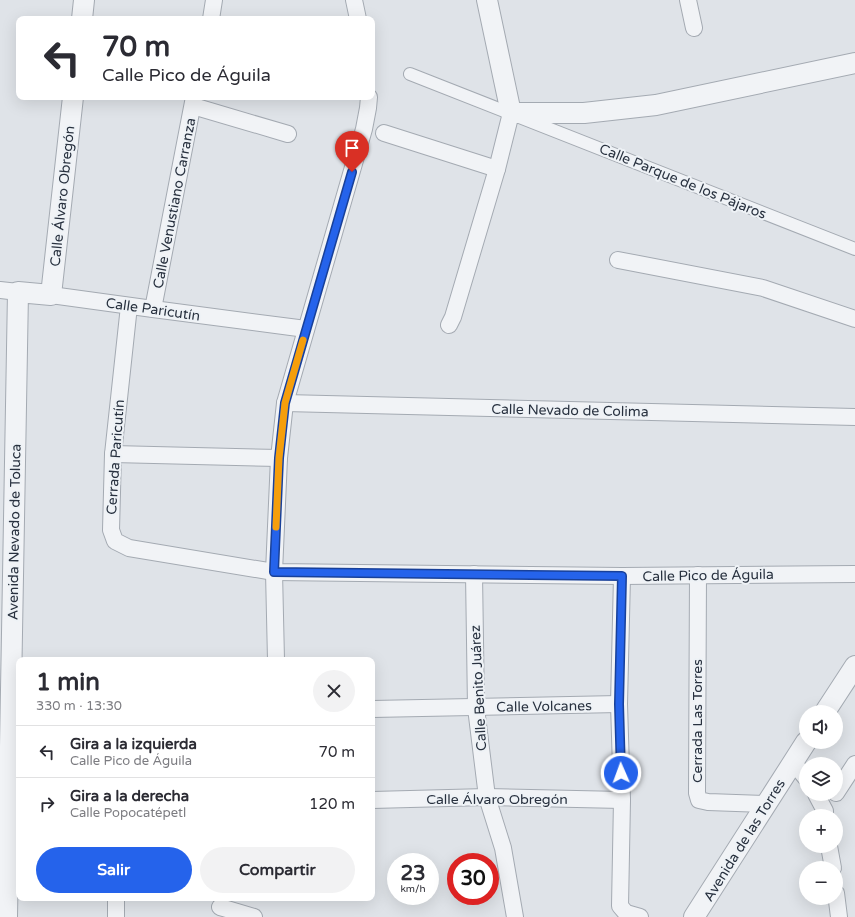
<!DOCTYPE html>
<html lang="es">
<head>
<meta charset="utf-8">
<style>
  :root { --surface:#fff; --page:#f2f2f3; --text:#2b2b33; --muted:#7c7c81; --line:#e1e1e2; --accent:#2563eb }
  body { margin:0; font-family:"Varela Round",sans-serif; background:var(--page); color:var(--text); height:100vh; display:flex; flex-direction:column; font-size:15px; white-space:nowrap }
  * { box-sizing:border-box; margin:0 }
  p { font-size:13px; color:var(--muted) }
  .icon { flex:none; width:22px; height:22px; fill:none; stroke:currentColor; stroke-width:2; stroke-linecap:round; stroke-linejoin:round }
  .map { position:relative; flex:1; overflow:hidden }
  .side { position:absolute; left:16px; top:657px; width:359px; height:244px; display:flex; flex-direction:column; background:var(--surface); border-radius:8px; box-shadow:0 4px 16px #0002 }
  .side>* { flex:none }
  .banner { position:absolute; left:16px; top:16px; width:359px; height:84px; border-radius:8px; box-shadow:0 4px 16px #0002; background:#fff; color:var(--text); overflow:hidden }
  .fabs { position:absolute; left:799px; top:705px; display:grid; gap:8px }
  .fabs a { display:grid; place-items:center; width:44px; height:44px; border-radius:50%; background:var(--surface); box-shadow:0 4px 16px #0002; font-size:20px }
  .speed { position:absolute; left:387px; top:853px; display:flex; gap:8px; font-size:20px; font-weight:700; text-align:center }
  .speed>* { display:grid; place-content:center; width:52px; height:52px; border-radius:50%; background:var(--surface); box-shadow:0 4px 16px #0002; line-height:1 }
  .speed small { font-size:10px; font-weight:400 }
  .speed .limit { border:6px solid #d22; background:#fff; color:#111 }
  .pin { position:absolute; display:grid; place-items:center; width:34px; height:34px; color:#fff; margin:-41px -17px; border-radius:50% 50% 50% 0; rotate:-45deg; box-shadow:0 0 4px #0007 }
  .pin .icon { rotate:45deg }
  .me { position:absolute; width:44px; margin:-22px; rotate:358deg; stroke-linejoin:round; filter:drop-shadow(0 0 3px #0008) }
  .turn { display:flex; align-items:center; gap:14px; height:84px; padding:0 20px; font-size:18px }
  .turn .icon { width:52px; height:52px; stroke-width:2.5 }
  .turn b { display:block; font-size:28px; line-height:34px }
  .round { display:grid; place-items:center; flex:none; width:42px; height:42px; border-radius:21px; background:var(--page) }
  .overview { display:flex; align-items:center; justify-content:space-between; height:68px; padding:0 20px }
  h1 { font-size:24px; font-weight:700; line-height:30px }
  .action { display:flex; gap:8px; margin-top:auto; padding:8px 20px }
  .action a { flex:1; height:46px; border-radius:24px; background:var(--accent); color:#fff; font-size:16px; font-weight:700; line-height:46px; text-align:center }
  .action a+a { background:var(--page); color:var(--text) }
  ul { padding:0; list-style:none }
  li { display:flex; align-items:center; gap:12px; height:52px; padding:0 20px; border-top:1px solid var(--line) }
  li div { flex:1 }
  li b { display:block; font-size:15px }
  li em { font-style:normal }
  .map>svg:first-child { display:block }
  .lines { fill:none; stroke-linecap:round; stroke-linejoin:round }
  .pedestrian-casing { stroke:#a4aab2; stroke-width:14 }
  .minor-casing { stroke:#a4aab2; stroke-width:18 }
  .tertiary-casing { stroke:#a4aab2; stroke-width:22 }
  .pedestrian { stroke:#f1f3f6; stroke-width:12 }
  .minor { stroke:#f1f3f6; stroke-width:16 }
  .tertiary { stroke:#f1f3f6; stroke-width:20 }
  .route-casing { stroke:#184099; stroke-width:10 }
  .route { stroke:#2563eb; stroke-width:7 }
  .slow { stroke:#f59e0b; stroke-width:7 }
  .labels { text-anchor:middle; stroke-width:4; stroke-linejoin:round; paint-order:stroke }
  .street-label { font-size:14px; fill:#28313f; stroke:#eef2f6 }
</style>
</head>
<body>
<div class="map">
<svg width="855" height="917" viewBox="0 0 855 917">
  <rect width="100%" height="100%" fill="#dfe3e8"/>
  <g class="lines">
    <!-- pedestrian casing -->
    <g class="pedestrian-casing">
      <path id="pedestrian" d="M410,74l445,175"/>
    </g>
    <!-- minor casing -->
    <g class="minor-casing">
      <g id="minor">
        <path d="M354,0l4,19"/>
        <path d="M688,0l6,28"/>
        <path d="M211,19l3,-19"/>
        <path d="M193,106l95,28"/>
        <path d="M384,133l113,36"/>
        <path d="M618,260l145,28 92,31"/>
        <path d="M0,290l18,2"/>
        <path d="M51,295l102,14 153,20"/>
        <path d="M129,306l-16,148 -2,76 4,11 14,7 145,24 348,4 233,-2"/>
        <path d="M153,309l41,-212"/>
        <path d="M449,325l4,-8 44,-148 14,-56"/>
        <path d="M285,403l570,14"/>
        <path d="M113,454l166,4"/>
        <path d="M474,574l2,134 11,89 16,51 12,69"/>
        <path d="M698,575l-1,218 2,7 9,2 58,2"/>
        <path d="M622,576l-3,128 3,96 -2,106 6,7 14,4"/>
        <path d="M276,660l-2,-88 5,-114 6,-55 79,-274 4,-21 1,-11"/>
        <path d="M372,709l247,-5"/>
        <path d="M793,762l13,16"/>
        <path d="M836,793l19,-29"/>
        <path d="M816,794l9,17v5"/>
        <path d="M372,800l115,-3 135,3"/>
        <path d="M829,846l4,22"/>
        <path d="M836,893l3,24"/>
        <path d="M220,907l34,10"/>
        <path d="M116,917v-19"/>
      </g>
    </g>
    <!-- tertiary casing -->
    <g class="tertiary-casing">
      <g id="tertiary">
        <path d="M487,0l24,113h73l72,-8 199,-42"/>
        <path d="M82,19l2,-19"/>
        <path d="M825,712l30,-46"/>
        <path d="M7,917l11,-625 33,3 22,-198"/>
        <path d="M694,917l112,-175"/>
      </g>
    </g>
    <!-- pedestrian -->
    <use href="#pedestrian" class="pedestrian"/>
    <!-- minor -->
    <use href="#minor" class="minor"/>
    <!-- tertiary -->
    <use href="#tertiary" class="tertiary"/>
  </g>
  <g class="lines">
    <!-- route casing -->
    <g class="route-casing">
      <path id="route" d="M352,172l-67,231 -6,55 -5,114 348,4 -3,128 2,69"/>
    </g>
    <!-- route -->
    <use href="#route" class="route"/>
    <!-- slow -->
    <path class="slow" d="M276,527l3,-69 6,-55 18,-63"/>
  </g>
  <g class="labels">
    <!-- street labels -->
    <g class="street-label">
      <text transform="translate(683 181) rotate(22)" y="5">Calle Parque de los Pájaros</text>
      <text transform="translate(62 196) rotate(-84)" y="5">Calle Álvaro Obregón</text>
      <text transform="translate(174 203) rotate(-79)" y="5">Calle Venustiano Carranza</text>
      <text transform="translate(153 309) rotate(8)" y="5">Calle Paricutín</text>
      <text transform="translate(570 410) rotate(1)" y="5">Calle Nevado de Colima</text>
      <text transform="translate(115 457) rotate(-86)" y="5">Cerrada Paricutín</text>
      <text transform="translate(14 532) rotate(-89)" y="5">Avenida Nevado de Toluca</text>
      <text transform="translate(708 575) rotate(-1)" y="5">Calle Pico de Águila</text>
      <text transform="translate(478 688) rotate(-93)" y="5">Calle Benito Juárez</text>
      <text transform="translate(544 706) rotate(-1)" y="5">Calle Volcanes</text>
      <text transform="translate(697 721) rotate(-90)" y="5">Cerrada Las Torres</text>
      <text x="497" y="804">Calle Álvaro Obregón</text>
      <text transform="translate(744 840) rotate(-58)" y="5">Avenida de las Torres</text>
    </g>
  </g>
</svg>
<div class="fabs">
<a><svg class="icon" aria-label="sound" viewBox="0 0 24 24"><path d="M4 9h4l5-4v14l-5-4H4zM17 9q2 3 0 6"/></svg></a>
<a><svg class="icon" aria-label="layers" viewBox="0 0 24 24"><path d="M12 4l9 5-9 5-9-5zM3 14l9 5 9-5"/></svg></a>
<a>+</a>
<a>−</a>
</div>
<div class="speed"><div>23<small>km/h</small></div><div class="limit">30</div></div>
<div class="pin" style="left:352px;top:172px;background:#d93025"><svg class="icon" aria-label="arrive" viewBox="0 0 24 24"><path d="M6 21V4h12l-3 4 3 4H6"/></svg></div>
<svg class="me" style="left:621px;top:773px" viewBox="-20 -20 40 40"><circle r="17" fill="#2563eb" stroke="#fff" stroke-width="3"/><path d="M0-11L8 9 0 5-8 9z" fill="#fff"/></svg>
<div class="banner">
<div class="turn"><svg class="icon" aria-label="left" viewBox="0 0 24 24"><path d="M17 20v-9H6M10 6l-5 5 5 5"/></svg><div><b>70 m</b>Calle Pico de Águila</div></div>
</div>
<section class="side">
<div class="overview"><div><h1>1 min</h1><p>330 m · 13:30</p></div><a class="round"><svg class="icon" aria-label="close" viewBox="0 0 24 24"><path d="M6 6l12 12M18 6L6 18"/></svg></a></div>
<ul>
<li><svg class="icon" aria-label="left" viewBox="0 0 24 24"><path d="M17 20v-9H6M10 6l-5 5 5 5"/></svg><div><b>Gira a la izquierda</b><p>Calle Pico de Águila</p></div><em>70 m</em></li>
<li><svg class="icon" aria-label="right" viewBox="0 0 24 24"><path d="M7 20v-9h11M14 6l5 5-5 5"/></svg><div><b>Gira a la derecha</b><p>Calle Popocatépetl</p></div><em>120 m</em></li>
</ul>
<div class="action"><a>Salir</a><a>Compartir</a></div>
</section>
</div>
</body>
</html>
